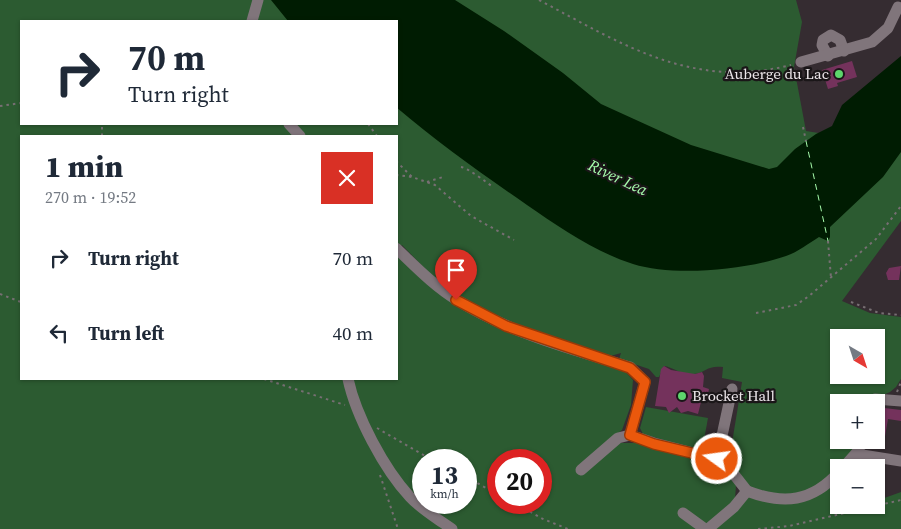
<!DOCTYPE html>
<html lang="en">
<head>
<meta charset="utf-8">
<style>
  :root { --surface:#fff; --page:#f6f6f7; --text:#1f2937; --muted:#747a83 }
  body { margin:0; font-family:"Source Serif 4",serif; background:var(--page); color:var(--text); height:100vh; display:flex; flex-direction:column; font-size:19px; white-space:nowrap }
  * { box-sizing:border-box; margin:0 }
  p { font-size:16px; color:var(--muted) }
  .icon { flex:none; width:28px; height:28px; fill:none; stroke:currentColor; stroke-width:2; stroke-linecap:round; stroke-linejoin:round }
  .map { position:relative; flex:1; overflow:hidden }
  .panel { position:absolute; left:20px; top:135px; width:378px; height:245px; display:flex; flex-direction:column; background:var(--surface); border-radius:0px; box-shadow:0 1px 4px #0004 }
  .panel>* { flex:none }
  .banner { position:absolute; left:20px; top:20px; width:378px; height:105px; border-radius:0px; box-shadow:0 1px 4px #0004; background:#fff; color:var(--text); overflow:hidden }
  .needle { width:32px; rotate:141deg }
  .buttons { position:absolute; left:830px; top:329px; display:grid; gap:10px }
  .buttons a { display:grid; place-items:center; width:55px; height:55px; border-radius:0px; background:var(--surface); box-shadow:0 1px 4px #0004; font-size:25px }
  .speed { position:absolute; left:412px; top:449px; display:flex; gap:10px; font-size:25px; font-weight:700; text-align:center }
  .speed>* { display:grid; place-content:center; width:65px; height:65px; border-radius:50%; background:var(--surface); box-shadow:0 1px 4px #0004; line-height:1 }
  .speed small { font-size:12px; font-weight:400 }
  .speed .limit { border:8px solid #d22; background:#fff; color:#111 }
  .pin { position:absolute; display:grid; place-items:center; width:42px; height:42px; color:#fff; margin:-51px -21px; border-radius:50% 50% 50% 0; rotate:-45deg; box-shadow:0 0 5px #0007 }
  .pin .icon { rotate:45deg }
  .me { position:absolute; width:55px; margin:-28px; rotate:284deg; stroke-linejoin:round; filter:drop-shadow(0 0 4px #0008) }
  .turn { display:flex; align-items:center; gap:18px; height:105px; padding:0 25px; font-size:22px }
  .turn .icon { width:65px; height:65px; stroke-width:2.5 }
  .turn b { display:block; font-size:35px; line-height:42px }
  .round { display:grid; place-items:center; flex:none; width:52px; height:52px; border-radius:0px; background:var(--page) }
  .overview { display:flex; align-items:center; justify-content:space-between; height:85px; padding:0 25px }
  h1 { font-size:30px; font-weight:800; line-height:38px }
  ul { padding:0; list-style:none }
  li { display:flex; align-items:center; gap:15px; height:75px; padding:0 25px }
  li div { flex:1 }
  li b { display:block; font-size:19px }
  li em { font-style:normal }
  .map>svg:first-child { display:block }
  .green { fill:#2c5b31; fill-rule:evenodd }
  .water { fill:#001c02 }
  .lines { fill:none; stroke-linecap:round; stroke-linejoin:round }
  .ferry { stroke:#a7fdad; stroke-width:1; stroke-dasharray:6 5; stroke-linecap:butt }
  .building { fill:#74325c }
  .path { stroke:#776f73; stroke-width:2; stroke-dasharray:2.5 4; stroke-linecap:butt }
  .minor { stroke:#80757b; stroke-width:11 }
  .route-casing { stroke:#983908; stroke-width:12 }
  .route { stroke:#ea580c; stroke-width:9 }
  .poi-dot { fill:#5dd56c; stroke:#1a1618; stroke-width:2 }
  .labels { text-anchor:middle; stroke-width:4.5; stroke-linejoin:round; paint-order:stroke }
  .poi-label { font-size:15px; fill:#ece6ea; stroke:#1a1618; text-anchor:end }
  .water-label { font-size:16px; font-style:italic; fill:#a7fdad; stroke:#1a1618 }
</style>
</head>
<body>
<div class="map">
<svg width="901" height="529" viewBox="0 0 901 529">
  <rect width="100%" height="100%" fill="#352c31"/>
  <!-- green -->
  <g class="green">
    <path d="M0,0h796l6,22 -8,45 12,64 95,15v75l-59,80 28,12 31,4v62l-5,8 -6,5 -23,10h-28v38h17l-3,12 -12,15 -2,1v37h37v-4l25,-9v37h-901zM21,21h375v103h-375zM21,136h375v243h-375zM402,245l37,38 64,39 104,35 14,-4 -2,6 30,10 7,8h3l5,-11c9,1 19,10 30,8 13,-2 13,-9 29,-7l-1,11 20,4 -13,79 18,24 -12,14 1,-14 -18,-22 -77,-20h-26l-3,-5 10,-8 9,-25 2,-25 -10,-11 -116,-39 -56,-29 -54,-50zM839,338h37v37h-37zM424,460h42v42h-42zM499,460h42v42h-42z"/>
    <path d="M646,407l62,11 -6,33 -59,-17 -3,-6z"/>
  </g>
  <!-- water -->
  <path class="water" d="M271,0h184l49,31 59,42 38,31 90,41 78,24 8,-2 18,-18 21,-15 16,-8 10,-21 59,-49v96l-18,25 -53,50v10l-2,4 -9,-4c-10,6 -21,15 -33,19 -41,14 -112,21 -153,8 -38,-12 -74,-37 -106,-59 -46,-32 -89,-62 -131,-98v-86h-108z"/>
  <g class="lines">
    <!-- ferry -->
    <path class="ferry" d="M806,141l22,100"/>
  </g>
  <!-- building -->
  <g class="building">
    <path d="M852,61l5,16 -20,6 1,3 -10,3 -6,-19z"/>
    <path d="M901,266l-2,14h-11l-2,-7 3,-5z"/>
    <path d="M664,366l7,4 24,4 7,-2 2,4 -1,11 6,2 -3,14 -5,-1 -3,12 -10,-3 -7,2 -4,-6 -8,6 -3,-6 -11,-1 6,-37z"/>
    <path d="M876,407l25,3v11l-13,-2 -5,29 -15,-3v-5h8z"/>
  </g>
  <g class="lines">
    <!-- path -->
    <g class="path">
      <path d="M539,0c85,45 153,90 252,65"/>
      <path d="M0,106l21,-3"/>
      <path d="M368,124l9,12"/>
      <path d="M803,127l3,14"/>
      <path d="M102,136v-12"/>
      <path d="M396,161l16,16"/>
      <path d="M461,167c7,1 25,15 32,20"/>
      <path d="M396,175l16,2 23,8 36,31 43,24"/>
      <path d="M427,182l16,-5"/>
      <path d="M828,241l3,37"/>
      <path d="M0,294l21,8"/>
      <path d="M851,302l28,11 22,2"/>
      <path d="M756,313l40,-8 13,-9 67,-57 25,-33"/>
      <path d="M264,379l81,26"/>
      <path d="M897,392l4,-10"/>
      <path d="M377,428l55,32"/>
      <path d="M380,475l18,54"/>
      <path d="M466,477l33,18"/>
      <path d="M513,502l30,17 25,10"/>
      <path d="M758,529l31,-3 112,-26"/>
    </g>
    <!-- minor -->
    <g class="minor">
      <path d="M252,21l6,-21"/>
      <path d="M828,56l-6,-11 1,-5 8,-5 9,5 4,11"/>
      <path d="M801,62l71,-20 16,-14 10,-21"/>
      <path d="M289,124l11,12"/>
      <path d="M396,248c19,18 38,38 61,52 53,33 114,49 173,67l15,15 -15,53 24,8 63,16 8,4 22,28"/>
      <path d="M348,379c8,37 36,90 62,118 12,13 28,22 42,32"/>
      <path d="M871,402l4,-3 26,2"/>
      <path d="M856,454l45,7"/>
      <path d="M717,459l15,-70"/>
      <path d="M843,468l16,-18 2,-10"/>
      <path d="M581,470l37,-32 12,-3"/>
      <path d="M683,513l22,16"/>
      <path d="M708,529l26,-22 13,-16c37,14 65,11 92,-19"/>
    </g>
  </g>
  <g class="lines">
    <!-- route casing -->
    <g class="route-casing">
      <path id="route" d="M456,300l50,26 124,42 15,14 -15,53 24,9 63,15"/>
    </g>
    <!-- route -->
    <use href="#route" class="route"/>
  </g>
  <!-- markers -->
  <g class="poi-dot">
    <circle cx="839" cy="74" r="5"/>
    <circle cx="682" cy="396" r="5"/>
  </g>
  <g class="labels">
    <!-- poi labels -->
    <g class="poi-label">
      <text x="829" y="79">Auberge du Lac</text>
      <text x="692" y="401" text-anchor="start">Brocket Hall</text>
    </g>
    <!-- water labels -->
    <g class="water-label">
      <text transform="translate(618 177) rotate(25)" y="6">River Lea</text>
    </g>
  </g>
</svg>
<div class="buttons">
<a><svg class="needle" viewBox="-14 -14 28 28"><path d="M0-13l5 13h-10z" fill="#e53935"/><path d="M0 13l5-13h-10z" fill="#747a83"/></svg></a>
<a>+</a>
<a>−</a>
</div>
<div class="speed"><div>13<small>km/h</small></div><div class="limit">20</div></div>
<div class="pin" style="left:456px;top:300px;background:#d93025"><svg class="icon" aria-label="arrive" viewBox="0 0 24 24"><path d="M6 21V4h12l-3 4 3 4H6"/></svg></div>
<svg class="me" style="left:717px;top:459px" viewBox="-20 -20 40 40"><circle r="17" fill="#ea580c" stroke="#fff" stroke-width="3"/><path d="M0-11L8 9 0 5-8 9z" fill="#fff"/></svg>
<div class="banner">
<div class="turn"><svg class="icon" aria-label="right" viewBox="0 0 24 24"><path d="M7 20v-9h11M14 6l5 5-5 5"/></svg><div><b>70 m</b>Turn right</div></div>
</div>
<section class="panel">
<div class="overview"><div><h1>1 min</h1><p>270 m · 19:52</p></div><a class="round" style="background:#d93025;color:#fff"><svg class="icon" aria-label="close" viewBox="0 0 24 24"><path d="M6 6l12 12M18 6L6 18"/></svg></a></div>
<ul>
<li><svg class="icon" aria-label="right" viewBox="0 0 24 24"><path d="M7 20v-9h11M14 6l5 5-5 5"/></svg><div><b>Turn right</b></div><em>70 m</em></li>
<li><svg class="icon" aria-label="left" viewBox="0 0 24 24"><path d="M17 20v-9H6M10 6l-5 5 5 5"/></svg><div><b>Turn left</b></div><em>40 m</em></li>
</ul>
</section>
</div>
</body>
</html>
